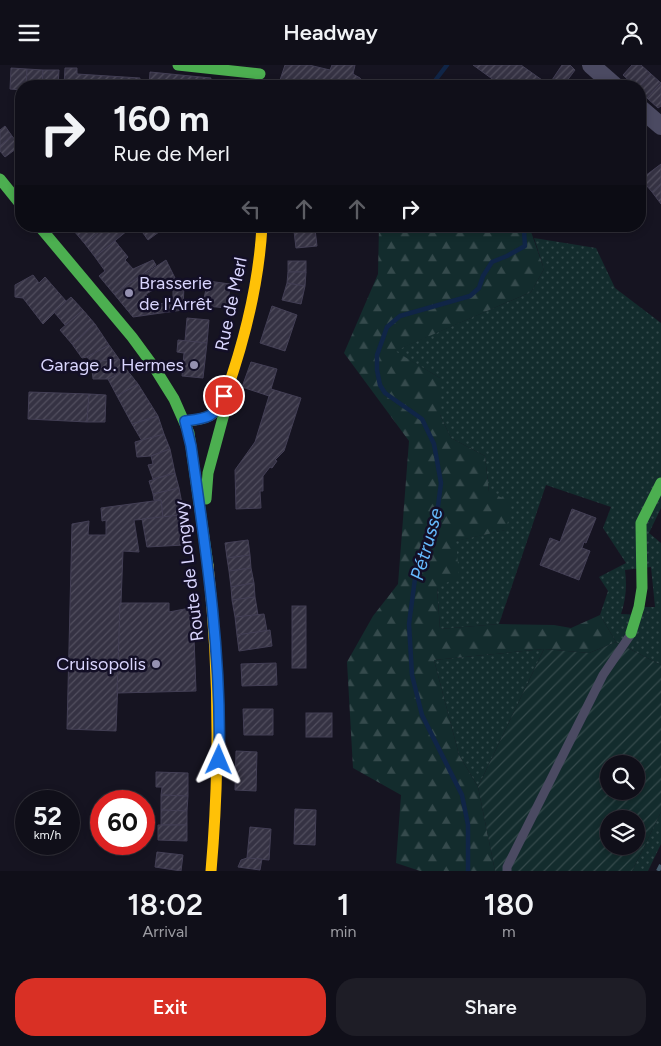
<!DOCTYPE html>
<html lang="en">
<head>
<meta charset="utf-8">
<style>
  :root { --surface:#100f19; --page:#1e1d26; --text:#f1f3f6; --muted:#9c9ca2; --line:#302f38; --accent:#d93025 }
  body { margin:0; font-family:Figtree,sans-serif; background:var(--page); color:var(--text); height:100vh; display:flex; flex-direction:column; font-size:19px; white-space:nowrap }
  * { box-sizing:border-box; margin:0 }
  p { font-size:16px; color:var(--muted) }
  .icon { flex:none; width:28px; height:28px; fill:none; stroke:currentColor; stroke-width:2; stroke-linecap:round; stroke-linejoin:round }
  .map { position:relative; height:806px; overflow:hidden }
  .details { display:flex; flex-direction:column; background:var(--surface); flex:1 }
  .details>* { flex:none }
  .top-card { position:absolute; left:15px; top:15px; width:631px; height:152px; border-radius:20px; box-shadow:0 2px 8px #0003,0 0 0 1px var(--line); background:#100f19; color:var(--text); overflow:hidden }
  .fabs { position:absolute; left:600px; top:690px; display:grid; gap:10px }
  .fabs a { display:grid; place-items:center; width:45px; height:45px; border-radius:50%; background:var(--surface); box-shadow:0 2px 8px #0003,0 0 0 1px var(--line); font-size:25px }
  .speed { position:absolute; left:15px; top:725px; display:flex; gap:10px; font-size:25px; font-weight:700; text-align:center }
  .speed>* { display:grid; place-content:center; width:65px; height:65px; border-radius:50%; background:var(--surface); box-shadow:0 2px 8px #0003,0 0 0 1px var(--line); line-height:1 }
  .speed small { font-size:12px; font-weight:400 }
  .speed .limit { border:8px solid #d22; background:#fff; color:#111 }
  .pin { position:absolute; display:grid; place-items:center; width:42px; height:42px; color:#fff; margin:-21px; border:2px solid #fff; border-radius:50%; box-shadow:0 1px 5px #0007 }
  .me { position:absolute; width:55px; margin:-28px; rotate:1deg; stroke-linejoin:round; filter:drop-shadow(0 0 4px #0008) }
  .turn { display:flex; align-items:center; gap:18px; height:105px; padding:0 15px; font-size:22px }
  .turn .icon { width:65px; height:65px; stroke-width:2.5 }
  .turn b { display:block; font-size:35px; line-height:42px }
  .lanes { display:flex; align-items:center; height:48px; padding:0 15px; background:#0003; justify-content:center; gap:25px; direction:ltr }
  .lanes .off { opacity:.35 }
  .eta { display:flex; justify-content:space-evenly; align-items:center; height:85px; text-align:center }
  .eta b { font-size:30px; font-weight:600; line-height:35px }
  .primary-button { display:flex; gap:10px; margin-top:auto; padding:10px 15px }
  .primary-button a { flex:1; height:58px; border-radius:20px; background:var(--accent); color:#fff; font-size:20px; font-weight:600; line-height:58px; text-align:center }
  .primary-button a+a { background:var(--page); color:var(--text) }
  header { display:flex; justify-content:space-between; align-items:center; height:65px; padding:0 15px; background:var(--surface); font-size:22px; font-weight:600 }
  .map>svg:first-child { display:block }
  .grass { fill:url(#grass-dots); fill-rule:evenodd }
  .forest { fill:url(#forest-firs) }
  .garden { fill:url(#garden-furrows); fill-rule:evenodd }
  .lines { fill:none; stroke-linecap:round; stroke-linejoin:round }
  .stream { stroke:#102547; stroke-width:4.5 }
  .building { fill:url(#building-hatch); stroke:#433f55 }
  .lane { stroke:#4b4a62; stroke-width:9 }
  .street { stroke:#4b4a62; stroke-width:18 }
  .fast { stroke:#4caf50; stroke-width:11 }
  .slow { stroke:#ffc107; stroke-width:11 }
  .rail { stroke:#435a6b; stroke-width:4; stroke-dasharray:8 6; stroke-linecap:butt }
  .route-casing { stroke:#114b97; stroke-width:12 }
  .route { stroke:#1a73e8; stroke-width:9 }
  .poi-dot { fill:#9591b1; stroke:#130f26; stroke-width:2 }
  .labels { text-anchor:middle; stroke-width:5; stroke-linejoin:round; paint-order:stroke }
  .poi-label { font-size:18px; fill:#d9d5fe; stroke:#130f26; text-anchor:end }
  .street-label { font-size:18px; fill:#d9d5fe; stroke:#130f26 }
  .water-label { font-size:19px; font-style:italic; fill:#65b9fd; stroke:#130f26 }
</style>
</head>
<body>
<header><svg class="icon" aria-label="menu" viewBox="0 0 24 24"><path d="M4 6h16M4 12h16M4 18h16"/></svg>Headway<svg class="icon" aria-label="person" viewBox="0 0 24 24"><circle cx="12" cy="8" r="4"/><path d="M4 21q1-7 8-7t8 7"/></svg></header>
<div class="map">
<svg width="661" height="806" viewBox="0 0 661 806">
  <defs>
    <pattern id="grass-dots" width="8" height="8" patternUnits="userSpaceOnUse" patternTransform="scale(1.25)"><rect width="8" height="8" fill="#132c2d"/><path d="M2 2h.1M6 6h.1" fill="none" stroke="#354a4c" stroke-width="1.8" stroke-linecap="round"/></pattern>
    <pattern id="forest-firs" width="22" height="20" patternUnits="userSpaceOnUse" patternTransform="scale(1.25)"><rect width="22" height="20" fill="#132c2d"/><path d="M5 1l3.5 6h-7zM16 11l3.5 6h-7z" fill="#354a4c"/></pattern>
    <pattern id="garden-furrows" width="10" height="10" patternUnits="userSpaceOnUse" patternTransform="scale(1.25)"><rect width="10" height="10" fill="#132c2d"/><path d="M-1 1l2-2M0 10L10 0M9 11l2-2" fill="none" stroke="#354a4c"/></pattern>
    <pattern id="building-hatch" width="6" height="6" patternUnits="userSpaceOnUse" patternTransform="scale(1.25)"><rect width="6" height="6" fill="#353243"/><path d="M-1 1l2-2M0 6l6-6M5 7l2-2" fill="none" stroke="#524f5f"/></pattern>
  </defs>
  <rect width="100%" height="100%" fill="#161421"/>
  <!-- grass -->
  <g class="grass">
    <path d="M534,173l62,10 19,40 46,35v185l-12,25 12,10v122l-45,-23 -16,-27 8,-24 -9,-14 27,-14 -23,-35 8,-21 -65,-22 -47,139 -59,5 -3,-42 18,-46 50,-11 -16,-38 -4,-36 -34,-18 -11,-23v-37l-46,-27 137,-59 13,-23zM651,502l4,40h-11l-1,8 -22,-1c5,-15 6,-28 4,-44z"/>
    <path d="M544,584l-66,138 -19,-32 -25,-95z"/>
    <path d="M661,747v32l-13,27h-16z"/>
  </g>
  <!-- forest -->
  <path class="forest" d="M379,161h150l15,43 -13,23 -136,59 45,27v37l11,23 34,18 4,36 23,10 -6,28 -50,11 3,35 -22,12 3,41 59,-5 55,1 17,3 29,-13 16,27 -27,11 -45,-4 -110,11 25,95 19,32 17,84h-75l-24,-8 5,-68 -48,-27 -6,-106 26,-46 25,-32 11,-143 -65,-88 34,-79z"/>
  <!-- garden -->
  <path class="garden" d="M616,577l45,23v147l-29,59h-137l-17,-84 66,-138 45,4zM609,699h27v27h-27zM609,754h27v27h-27z"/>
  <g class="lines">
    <!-- stream -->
    <g class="stream">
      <path d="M431,21l16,-21"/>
      <path d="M468,806v-46l-6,-30 -40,-80 -10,-40 -3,-51 7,-53 21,-57 4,-31 -7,-39 -12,-25 -37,-26 -5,-8 -3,-15v-15l10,-28 13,-11 70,-20 9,-8 4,-12 9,-14 15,-6 18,-10 -1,-15 -2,-5"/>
    </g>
  </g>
  <!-- building -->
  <g class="building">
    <path d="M285,0h24l21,5 2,-5h23l-2,9 7,4 5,8h-87z"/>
    <path d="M473,0h48l21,15 -5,6h-35z"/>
    <path d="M562,0h8l5,5 -12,16h-15z"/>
    <path d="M632,0h9l10,9 -11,12h-5l-12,-11z"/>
    <path d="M11,3l16,1 -1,17h-5v4l-11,-1z"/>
    <path d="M65,3h12v6l63,4 -1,8h-75z"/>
    <path d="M27,4l16,1 -1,16h-16z"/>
    <path d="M43,5h16l-1,16h-16z"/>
    <path d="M150,7l61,6 -1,8h-61z"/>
    <path d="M651,9l10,9 -14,15 -7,-7v-5z"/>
    <path d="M661,18v23l-3,2 -11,-10z"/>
    <path d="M5,61l7,10 -12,10v-16z"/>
    <path d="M12,71l8,10 -15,11 -5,-6v-5z"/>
    <path d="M661,99v21l-9,7 -11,-13z"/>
    <path d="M661,120v19l-9,-12z"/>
    <path d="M80,161h26l-21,18 -11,-13z"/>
    <path d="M106,161h27l-38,31 -10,-13z"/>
    <path d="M138,161h29l-19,14z"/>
    <path d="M293,161h21l1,3 -21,2z"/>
    <path d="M315,164l2,17 -21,2 -2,-17z"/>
    <path d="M115,176l13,16 -3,3 8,9 20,-9 3,5 -42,29 -15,-18 6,-5 -10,-14z"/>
    <path d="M166,195l9,18 -29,16 8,20 -21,3 -19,-23z"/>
    <rect x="288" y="196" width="18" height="11"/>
    <path d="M288,207h18l-1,14 -18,-3z"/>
    <path d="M33,210l6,8 6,-6 21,24 -23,23 -20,-26 -8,-1v-12z"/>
    <path d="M208,216l22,3 -2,24 -23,-2 1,-8h-2z"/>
    <path d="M287,218l18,3 -4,18 -19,-4z"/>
    <path d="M173,220h11l-1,25 -29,4 -3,-9 22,-3z"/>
    <path d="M71,232l12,13 -18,15 -11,-13z"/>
    <path d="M272,241l25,9 -12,36 -25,-8z"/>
    <path d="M83,245l12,14 -23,20 -12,-14z"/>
    <path d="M187,253l22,2 -2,23 -22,-2z"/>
    <path d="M95,259l14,21 -22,12 -5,1 -10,-14z"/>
    <path d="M178,275l29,3 -4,35 -21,-2 2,-23 -7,-1z"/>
    <path d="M109,280l10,14 -28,3 -4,-5z"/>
    <path d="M119,294l8,11 -19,9h-15l-2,-17z"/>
    <path d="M251,297l26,7 -6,20 30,9 -17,53 -9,9 2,1 -5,7 -2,-1 -7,9v15h-3l1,17 -25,1 -1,-39 20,-28 14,-46 -27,-9z"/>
    <path d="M127,305l11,14 -21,12 -9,-17z"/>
    <path d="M138,319l20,32 -26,8 -15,-28z"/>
    <path d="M29,327l60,2 -2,28 -59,-3z"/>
    <path d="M89,329l17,1 -1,27h-18z"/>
    <path d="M158,351l6,18 -22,7 -10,-17z"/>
    <path d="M164,369l6,15 -19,7 -14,1 -2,-15z"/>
    <path d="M170,384l5,24 -22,6 -5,-14 5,-1 -2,-8z"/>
    <path d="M175,408l4,15 -26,6 -4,-13z"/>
    <path d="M179,423l5,26 -21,4 -2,-18h-7l-1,-6z"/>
    <path d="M161,435l2,18 -29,2 5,32 -16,-1 -7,180 -49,-2 5,-205 17,-3 -1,14h18v-15l-4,1 -1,-13z"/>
    <path d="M572,444l24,9 -10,25 -2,-1 -2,6 8,3 -11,29 -39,-15 10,-27 10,4z"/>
    <path d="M180,450l4,30 -37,2 -5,-28z"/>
    <path d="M248,475l2,15 -23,3 -2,-15z"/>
    <path d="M250,490l1,13 -22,3 -2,-13z"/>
    <path d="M251,503l3,15 -23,4 -2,-16z"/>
    <path d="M254,518l1,14 -23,3 -1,-13z"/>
    <path d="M255,532l3,18 -23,2 -3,-17z"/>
    <path d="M120,538h49v9l21,-4 4,29 2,54 -79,2z"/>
    <rect x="292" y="541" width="14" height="62"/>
    <path d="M264,549l3,17 -30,4 -2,-18z"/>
    <path d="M270,565l2,16 -33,5 -2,-16z"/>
    <path d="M276,598l1,22 -35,1 -1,-22z"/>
    <path d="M243,644h30v26h-29z"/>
    <rect x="306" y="648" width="26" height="24"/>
    <path d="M236,686l21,1 -1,39 -21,-1z"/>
    <path d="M156,707l32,1v23l-27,-1 1,-8h-6z"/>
    <path d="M161,730l27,1 -1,15 -26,-1z"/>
    <path d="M295,744l21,1 -1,35 -21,-1z"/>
    <path d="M161,745l26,1v14h-26z"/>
    <path d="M158,760h29v16l-29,-1z"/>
    <path d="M250,762l21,2 -2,31 -22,-2z"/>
    <path d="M157,787l26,3 -2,16 -26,-4z"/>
    <path d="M247,793l15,1 -2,11 -22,-3 3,-7z"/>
  </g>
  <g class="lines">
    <!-- lane -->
    <path class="lane" d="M507,806v-4l96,-192 28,-41"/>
    <!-- street -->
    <g class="street">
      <path d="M591,0l24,21"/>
      <path d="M640,43l21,18"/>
    </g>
    <!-- fast -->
    <g class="fast">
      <path d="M178,0l82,9"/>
      <path d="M0,114l21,26"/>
      <path d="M39,161l93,111 22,30 20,32 15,34 19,132"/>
      <path d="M206,434l2,-26 20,-74"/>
      <path d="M631,568l8,-26 3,-19 -1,-65 20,-40"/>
    </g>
    <!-- slow -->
    <g class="slow">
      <path d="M185,356c24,-2 32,-5 41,-28 19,-54 33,-111 36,-167"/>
      <path d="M208,500c11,102 12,203 3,306"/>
    </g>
    <!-- rail -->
    <path class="rail" d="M658,806l3,-6"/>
  </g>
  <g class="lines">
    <!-- route casing -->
    <g class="route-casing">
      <path id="route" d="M219,695c3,-105 -13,-210 -28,-314l-6,-25c23,-3 29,-3 39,-25"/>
    </g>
    <!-- route -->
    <use href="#route" class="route"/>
  </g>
  <!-- markers -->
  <g class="poi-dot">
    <circle cx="129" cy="228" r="5"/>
    <circle cx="194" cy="300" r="5"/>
    <circle cx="156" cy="599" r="5"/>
  </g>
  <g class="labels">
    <!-- poi labels -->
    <g class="poi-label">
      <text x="139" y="224" text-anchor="start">Brasserie<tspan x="139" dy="21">de l'Arrêt</tspan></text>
      <text x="184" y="306">Garage J. Hermes</text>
      <text x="146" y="605">Cruisopolis</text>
    </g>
    <!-- street labels -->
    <g class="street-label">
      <text transform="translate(231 239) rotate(-78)" y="6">Rue de Merl</text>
      <text transform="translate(189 506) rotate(-97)" y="6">Route de Longwy</text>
    </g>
    <!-- water labels -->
    <g class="water-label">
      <text transform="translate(426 479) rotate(-74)" y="7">Pétrusse</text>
    </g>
  </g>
</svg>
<div class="fabs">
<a><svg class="icon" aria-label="search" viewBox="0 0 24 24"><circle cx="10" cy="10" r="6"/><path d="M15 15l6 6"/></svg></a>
<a><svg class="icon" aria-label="layers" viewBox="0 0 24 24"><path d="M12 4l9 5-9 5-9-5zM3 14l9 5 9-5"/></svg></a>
</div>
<div class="speed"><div>52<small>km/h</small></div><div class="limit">60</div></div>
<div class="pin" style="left:224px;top:331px;background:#d93025"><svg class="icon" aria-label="arrive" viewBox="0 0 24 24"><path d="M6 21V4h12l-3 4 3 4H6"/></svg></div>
<svg class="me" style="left:219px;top:695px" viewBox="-20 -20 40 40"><path d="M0-17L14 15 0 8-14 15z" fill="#1a73e8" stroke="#fff" stroke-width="4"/></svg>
<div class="top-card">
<div class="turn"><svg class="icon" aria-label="right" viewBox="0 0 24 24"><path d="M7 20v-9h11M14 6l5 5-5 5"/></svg><div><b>160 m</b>Rue de Merl</div></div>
<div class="lanes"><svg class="icon off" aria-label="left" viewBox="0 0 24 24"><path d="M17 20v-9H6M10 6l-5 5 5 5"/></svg><svg class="icon off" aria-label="ahead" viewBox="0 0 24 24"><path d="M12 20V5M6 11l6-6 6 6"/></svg><svg class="icon off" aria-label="ahead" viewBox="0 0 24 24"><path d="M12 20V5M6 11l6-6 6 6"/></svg><svg class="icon" aria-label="right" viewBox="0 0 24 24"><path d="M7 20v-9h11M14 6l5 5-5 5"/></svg></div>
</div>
</div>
<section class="details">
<div class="eta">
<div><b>18:02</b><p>Arrival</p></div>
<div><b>1</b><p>min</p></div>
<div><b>180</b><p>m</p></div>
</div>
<div class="primary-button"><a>Exit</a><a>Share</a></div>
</section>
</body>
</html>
